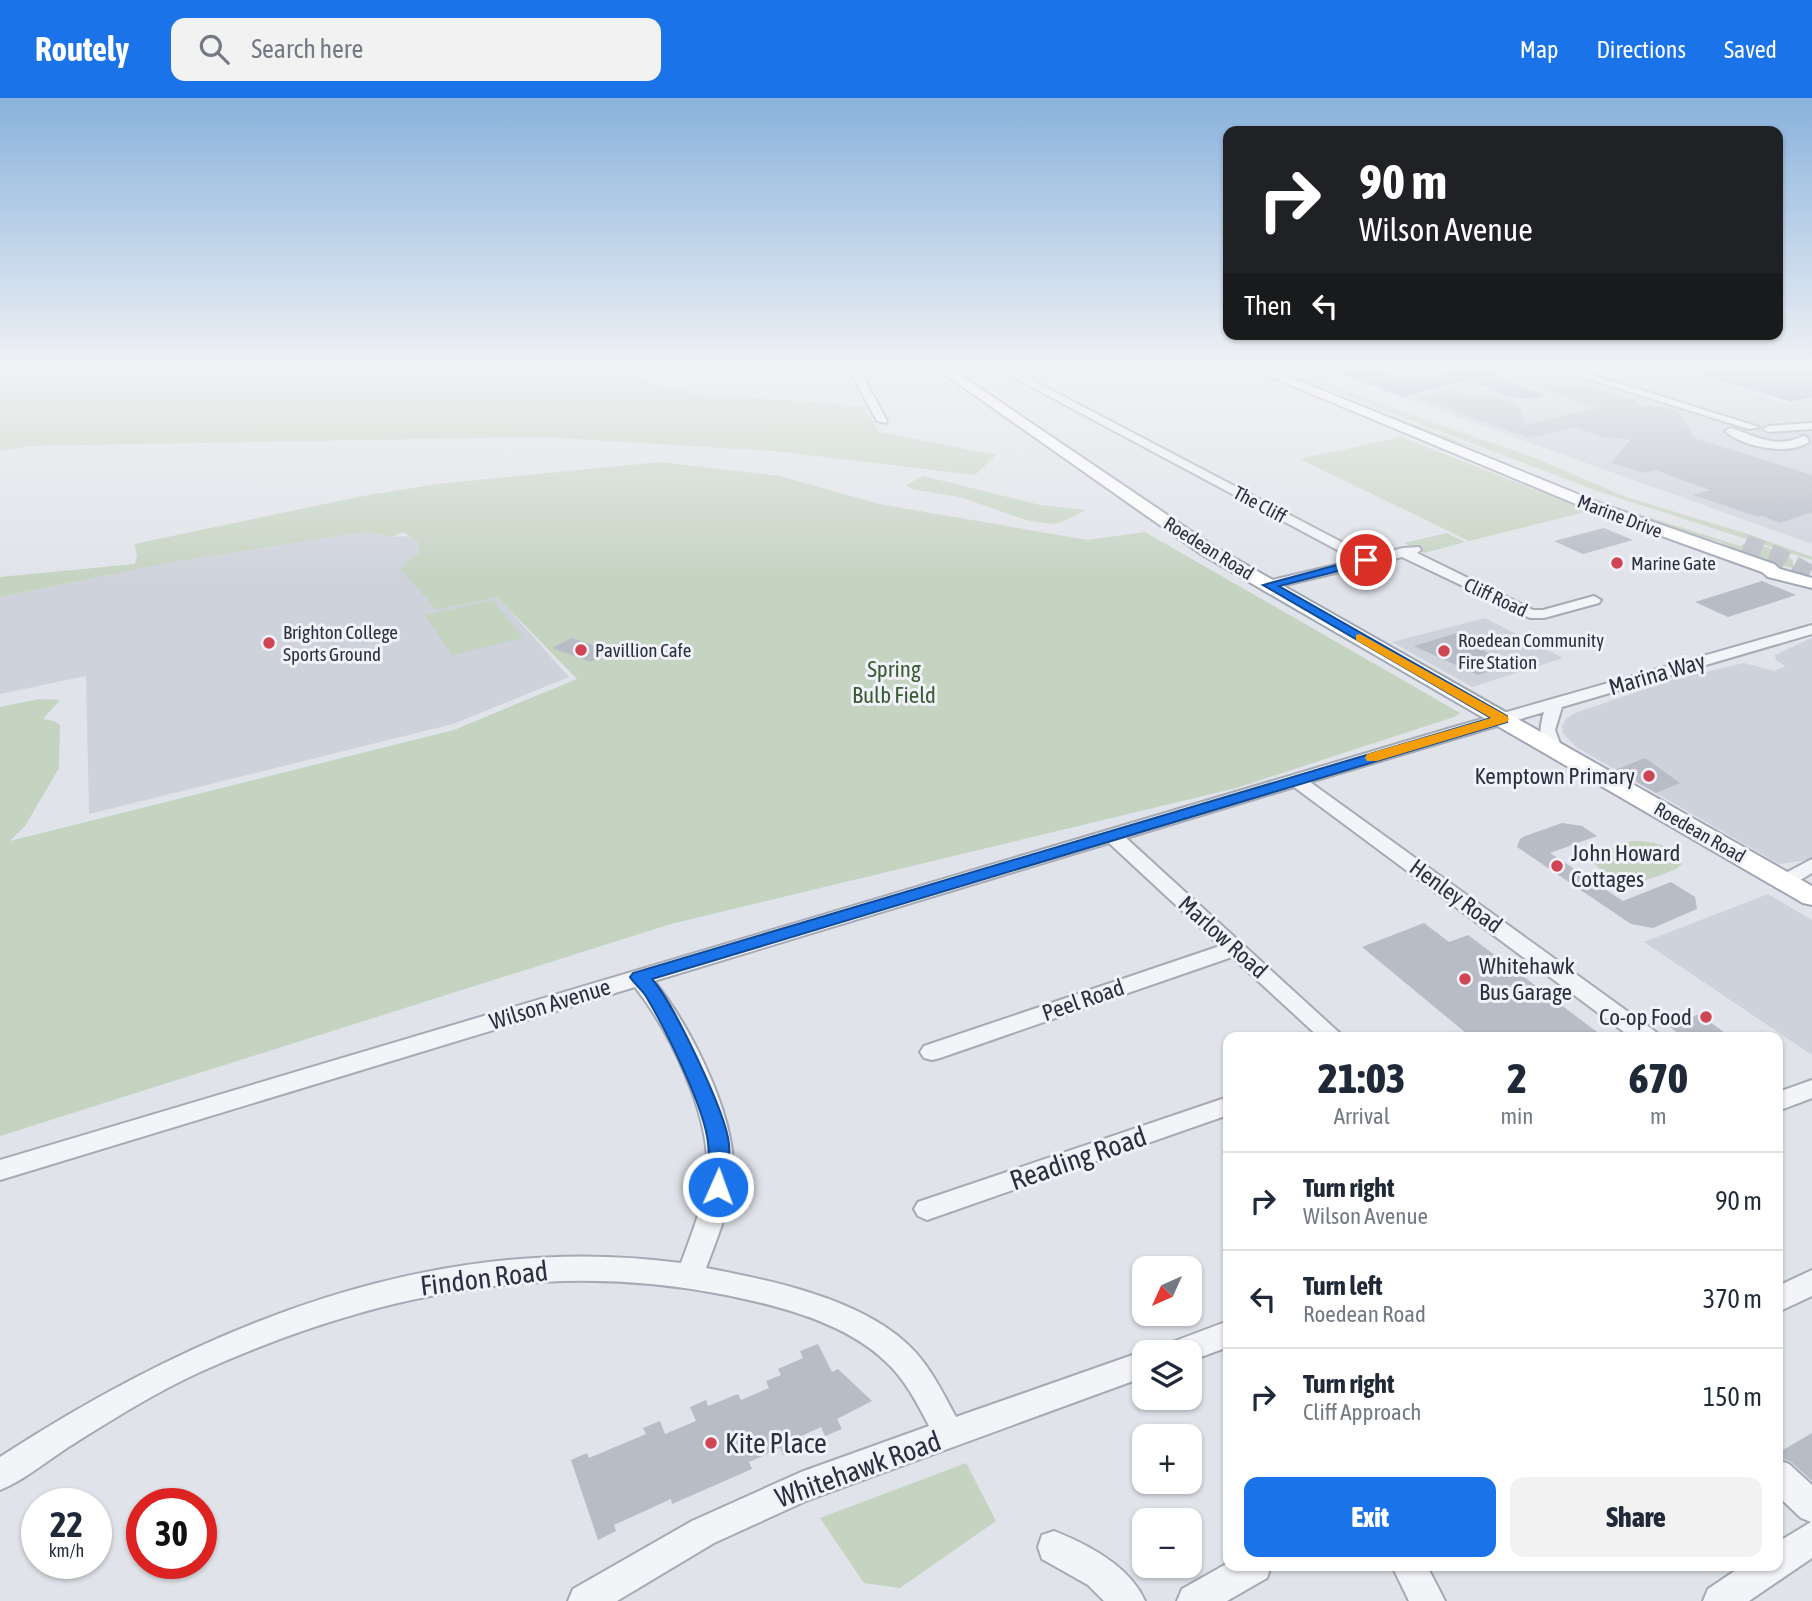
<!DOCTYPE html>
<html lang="en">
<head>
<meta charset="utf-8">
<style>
  :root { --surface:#fff; --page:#f2f2f3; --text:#1f2937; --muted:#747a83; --line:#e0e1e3; --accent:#1a73e8 }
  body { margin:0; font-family:"Asap Condensed",sans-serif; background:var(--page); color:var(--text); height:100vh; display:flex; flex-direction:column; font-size:26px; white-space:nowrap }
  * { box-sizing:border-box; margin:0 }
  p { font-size:23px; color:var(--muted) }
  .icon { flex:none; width:38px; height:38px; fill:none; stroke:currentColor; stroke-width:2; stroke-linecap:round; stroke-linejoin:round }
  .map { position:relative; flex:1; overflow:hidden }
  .panel { position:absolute; left:1223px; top:934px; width:560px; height:539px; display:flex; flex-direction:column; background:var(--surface); border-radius:14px; box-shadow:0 2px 5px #0004 }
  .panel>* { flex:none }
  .guide { position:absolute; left:1223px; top:28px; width:560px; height:214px; border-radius:14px; box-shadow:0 2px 5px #0004; background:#202124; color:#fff; overflow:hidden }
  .needle { width:46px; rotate:225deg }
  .buttons { position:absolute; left:1132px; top:1158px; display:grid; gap:14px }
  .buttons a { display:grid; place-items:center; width:70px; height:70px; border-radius:14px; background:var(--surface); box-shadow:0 2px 5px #0004; font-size:35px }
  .speed { position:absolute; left:21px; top:1390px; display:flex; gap:14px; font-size:35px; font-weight:700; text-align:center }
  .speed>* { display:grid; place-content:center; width:91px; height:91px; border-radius:50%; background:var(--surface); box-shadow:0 2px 5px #0004; line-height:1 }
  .speed small { font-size:18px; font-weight:400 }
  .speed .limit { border:10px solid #d22; background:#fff; color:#111 }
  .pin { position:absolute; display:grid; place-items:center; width:60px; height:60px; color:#fff; margin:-30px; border:4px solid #fff; border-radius:50%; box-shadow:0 2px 7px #0007 }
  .me { position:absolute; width:77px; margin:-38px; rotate:2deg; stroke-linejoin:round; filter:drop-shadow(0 0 5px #0008) }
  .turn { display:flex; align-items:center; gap:24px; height:147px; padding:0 21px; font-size:32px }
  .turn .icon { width:91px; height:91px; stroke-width:2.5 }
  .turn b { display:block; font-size:49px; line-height:60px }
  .then { display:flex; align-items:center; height:66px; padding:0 21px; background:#0003; gap:14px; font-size:26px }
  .eta { display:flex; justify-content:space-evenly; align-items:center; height:119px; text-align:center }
  .eta b { font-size:42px; font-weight:800; line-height:49px }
  .cta { display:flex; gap:14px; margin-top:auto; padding:14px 21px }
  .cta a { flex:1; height:80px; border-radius:14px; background:var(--accent); color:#fff; font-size:28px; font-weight:800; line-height:80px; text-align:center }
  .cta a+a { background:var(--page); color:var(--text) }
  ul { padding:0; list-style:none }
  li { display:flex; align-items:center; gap:21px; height:98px; padding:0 21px; border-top:2px solid var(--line) }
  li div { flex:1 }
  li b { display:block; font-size:26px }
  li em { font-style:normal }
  header { display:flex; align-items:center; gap:42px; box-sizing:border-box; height:98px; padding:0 35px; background:var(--accent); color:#fff }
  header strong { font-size:33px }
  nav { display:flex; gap:38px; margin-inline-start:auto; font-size:24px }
  .search { width:490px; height:63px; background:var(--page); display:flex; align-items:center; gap:18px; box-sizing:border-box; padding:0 24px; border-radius:14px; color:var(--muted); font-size:26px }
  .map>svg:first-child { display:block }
  .built { fill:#ced2db }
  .green { fill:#c5d3c1 }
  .water { fill:#9bafc9 }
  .building { fill:#b7bcc6 }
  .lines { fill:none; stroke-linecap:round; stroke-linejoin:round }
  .major-tunnel { stroke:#bbbfc7; stroke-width:18; stroke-dasharray:18 9; stroke-linecap:butt }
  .minor-casing { stroke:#a5aab3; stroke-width:4 }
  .major-casing { stroke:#9fa7b5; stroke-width:4 }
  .minor { fill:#f3f4f7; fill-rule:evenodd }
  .major { fill:#fff; fill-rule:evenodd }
  .route { fill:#1a73e8; stroke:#114b97; stroke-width:2 }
  .slow { fill:#f59e0b }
  .poi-dot { fill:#cf4553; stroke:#f0f2f7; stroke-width:2.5 }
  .labels { text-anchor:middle; stroke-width:6; stroke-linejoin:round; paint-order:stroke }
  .far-street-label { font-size:19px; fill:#293041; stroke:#f0f2f7 }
  .far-poi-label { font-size:19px; fill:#293041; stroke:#f0f2f7; text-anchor:start }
  .park-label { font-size:23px; fill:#3b5c36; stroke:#f0f2f7 }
  .street-label { font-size:23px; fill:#293041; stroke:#f0f2f7 }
  .poi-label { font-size:23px; fill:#293041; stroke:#f0f2f7; text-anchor:end }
  .near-street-label { font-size:28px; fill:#293041; stroke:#f0f2f7 }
  .near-poi-label { font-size:28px; fill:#293041; stroke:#f0f2f7; text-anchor:start }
</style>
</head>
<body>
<header>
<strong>Routely</strong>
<div class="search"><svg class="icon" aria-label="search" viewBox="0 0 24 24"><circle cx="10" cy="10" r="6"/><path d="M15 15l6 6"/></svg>Search here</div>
<nav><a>Map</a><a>Directions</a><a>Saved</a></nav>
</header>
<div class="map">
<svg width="1812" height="1503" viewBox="0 0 1812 1503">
  <rect width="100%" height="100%" fill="#e0e3e9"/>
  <!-- built -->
  <g class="built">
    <path d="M1534,272h139l116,34 23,-6v146l-410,-147 67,-14 45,16 11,1 17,-5 -50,-20z"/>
    <path d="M365,434l27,5 18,-1 9,6v12l-13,8 31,48 60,-14 72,81 -116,47 -364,90 -3,-138 -86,18v-97l173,-35z"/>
    <path d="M1485,520l78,40 -91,29 -80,-45z"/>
    <path d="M1812,540v219l-4,3 -29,4 -203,-117 -13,-14 -1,-7 4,-7 9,-6 100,-34 69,-16 30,8 11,-5 -9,-6 -1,-5z"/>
    <path d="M1768,796l44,26v135l-168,-113z"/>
  </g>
  <!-- green -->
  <g class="green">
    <path d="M26,272h590l42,15 44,9 162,12 15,26 117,23 -21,20 -201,-24 -232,-14 -513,9 -29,5v-77z"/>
    <path d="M1266,272h7l211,81 -49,-15z"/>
    <path d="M1278,272h19l80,33 156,54 93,40 125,38 61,22v3l-215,-69z"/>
    <path d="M1401,339l188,74 -120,30 -169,-82z"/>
    <path d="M660,364l120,14 99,28 208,36 58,-8 315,181 -6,4 -218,71 -565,136 -671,212v-429l39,-8 21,1 -17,19 11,2 6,4 -1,43 -34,58 -15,15 444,-111 123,-51 -80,-82 -60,13 -36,-40 5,-8 13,-8v-12l-16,-10 -11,5 -27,-5 -192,30 -173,35v-20l135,-13 2,-9 -3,-11 229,-48 74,-12z"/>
    <path d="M1498,366l119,43 123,39 9,-5 37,13 7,7v7l-46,-13 -27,-13 -80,-23z"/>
    <path d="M923,378l117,29 46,5 -24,12 -11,2 -25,-4 -66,-23 -49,-8 -5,-4z"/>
    <path d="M1447,435l18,9 -41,11 -20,-10z"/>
    <path d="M493,502l30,38 -71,17 -27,-40z"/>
    <path d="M1632,743c18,-1 43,4 50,23l-6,5c-32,13 -55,24 -83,-7l4,-8z"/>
    <path d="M966,1365l30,58 -96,67 -36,-5 -44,-65z"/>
  </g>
  <!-- water -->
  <g class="water">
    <path d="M1331,272h51l23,9 14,1 37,-10h40l3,4 -7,3 50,16 1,3c-42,10 -49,-13 -82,-14l-59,15z"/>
    <path d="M1683,272h129v27l-20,5z"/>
  </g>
  <!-- building -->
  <g class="building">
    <path d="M1541,285l57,5 12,4 2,3 24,5 3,5 24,2 16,5 15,26 118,37v37l-32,11 -18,-7 -4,1 -65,-22 17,-5 -55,-20 -11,3 -33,-10 19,-23 -26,-3 -29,-10 -41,10 -5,-2v3l-110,-40 30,-7 21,7 21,-3 27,9 7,21 71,-17 -56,-20z"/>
    <path d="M1604,430l29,12 -50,14 -29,-13z"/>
    <path d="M1762,483l34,14 -68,22 -33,-15z"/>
    <path d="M1457,535l18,9 -4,2 40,21 -33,10 -64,-29z"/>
    <path d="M572,540l38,13 -19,11 -39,-14z"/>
    <path d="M1645,660l35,25 -24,10 -41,-23z"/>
    <path d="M1562,725l20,3 15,10 -47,17 73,48 48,-19 24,15 2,12 -44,19 -22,-4 -114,-77 3,-8 5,-3z"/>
    <path d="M1424,825l25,19 19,-7 137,103h-133l-110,-91z"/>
    <path d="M1699,916l33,24h-48l-14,-11z"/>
    <path d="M818,1246l14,28 6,-3 34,32 -35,18 5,10 -17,7 -4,-9 -26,12 4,9 -16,7 -3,-7 -31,14 3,7 -80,35 -1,-5 -57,26 2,6 -18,9 -27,-80 16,-7 2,5 57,-24 -3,-6 17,-7 5,13 31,-13 -6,-14 16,-7 2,6 30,-12 3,6 28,-12 -3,-7 15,-6 -3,-6 25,-11 -3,-7z"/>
    <path d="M1812,1335v48l-21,-19 -13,-6v-3z"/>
  </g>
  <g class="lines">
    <!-- major-tunnel -->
    <path class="major-tunnel" d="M1745,445l36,14 31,18"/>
    <!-- minor casing -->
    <g class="minor-casing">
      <g id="minor">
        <path d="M815,272h45l27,51 -1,2 -9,-2 -26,-48h-31z"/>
        <path d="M1000,272h13l357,187 33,-9 16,-1 2,3 -4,3 116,57h10l51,-14 7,4 -2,3 -55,15h-14l-128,-61 -133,32 -5,-1v-6l92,-22z"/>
        <path d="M1560,272h16l183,57 -10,2z"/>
        <path d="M1812,325v6l-43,3 -6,-3 6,-3z"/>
        <path d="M1731,330c26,9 46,21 72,8l4,1 2,5c-21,14 -66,5 -84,-11z"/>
        <path d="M1812,527v9l-250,73 -7,23 6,16 -3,4h-12c-8,-14 -6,-24 -2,-38l-234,70 346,250 3,6h-27l-338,-251 -168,51 219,200h-25l-88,-81 -292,101 -8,2 -8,-2 -4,-6 4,-6 296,-100 -111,-103 -455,138c35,43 80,131 79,188 -1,34 -15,67 -27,99 64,12 150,30 199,74 23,20 37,49 51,75l188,-66 5,2h-5v24l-336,123 -94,43 -97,58h-49l5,-12 119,-68 109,-49 128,-46c-12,-23 -24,-47 -44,-65 -41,-39 -106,-55 -159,-66 -184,-37 -357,1 -526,77 -46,21 -90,49 -133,76 -21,14 -43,32 -67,42v-33c203,-132 435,-227 681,-194 11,-30 24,-61 26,-93 3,-56 -38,-140 -72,-183l-635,193v-20l1454,-433z"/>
        <path d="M1812,761v14l-20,12h-14l-3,-4 3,-4z"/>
        <path d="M1812,982v18l-34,13v-19z"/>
        <path d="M1228,999v18l-301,105 -9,-4 -4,-7 4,-7z"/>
        <path d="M1812,1172v26l-34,16v-26z"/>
        <path d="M1228,1223v26l-38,14v-8h-27l4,-9z"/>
        <path d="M1778,1362l11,4 23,21v73l-63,43h-46l5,-12 34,-23h36v-24l33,-20 -10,-4 -23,-22z"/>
        <path d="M1054,1433c33,13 76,35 91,70h-41l-16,-16 -46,-26 -4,-12 4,-12z"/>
        <path d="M1228,1465v3h43l-4,12 -40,23h-50l5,-12z"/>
        <path d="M1392,1468h35l18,35h-36z"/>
      </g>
    </g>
    <!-- major casing -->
    <g class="major-casing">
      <g id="major">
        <path d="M939,272h14l260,176 599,340v19l-9,-2 -602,-349z"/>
        <path d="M1255,272h17l335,136 167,58 6,5 32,9v10l-44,-11 -6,-5 -167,-60z"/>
      </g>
    </g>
    <!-- minor -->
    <use href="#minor" class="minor"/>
    <!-- major -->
    <use href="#major" class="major"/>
  </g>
  <!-- sky -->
  <linearGradient id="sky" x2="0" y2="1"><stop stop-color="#89b2dc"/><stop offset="0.56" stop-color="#f1f2f5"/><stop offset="1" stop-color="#f1f2f5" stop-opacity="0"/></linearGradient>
  <rect width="1812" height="482" fill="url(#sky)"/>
  <!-- route -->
  <path class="route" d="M1366,459l5,3 -1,3 -91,23 228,130v6l-855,257c21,23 74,134 77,165 1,14 0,29 0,43l-3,6 -8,2 -8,-2 -3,-6c1,-14 3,-30 1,-44 -3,-34 -42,-113 -61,-145 -4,-8 -12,-13 -17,-21l3,-4 858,-255 -228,-133z"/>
  <!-- slow -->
  <path class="slow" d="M1360,536l147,82 2,3 -2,3 -130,39h-10l-2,-3 2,-4 124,-36 -135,-78v-5z"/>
  <!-- markers -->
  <g class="poi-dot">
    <circle cx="1617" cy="465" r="7"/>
    <circle cx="269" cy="545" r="7"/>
    <circle cx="581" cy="552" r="7"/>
    <circle cx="1444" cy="553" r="7"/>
    <circle cx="1649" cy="678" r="7"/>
    <circle cx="1557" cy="768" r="7"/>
    <circle cx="1465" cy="881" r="7"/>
    <circle cx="1706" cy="919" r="7"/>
    <circle cx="711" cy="1345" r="7"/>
  </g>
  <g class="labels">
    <!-- far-street labels -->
    <g class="far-street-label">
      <text transform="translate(1260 406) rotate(28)" y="7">The Cliff</text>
      <text transform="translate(1620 418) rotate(21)" y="7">Marine Drive</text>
      <text transform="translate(1209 450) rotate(32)" y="7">Roedean Road</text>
      <text transform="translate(1496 499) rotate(25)" y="7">Cliff Road</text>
      <text transform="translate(1700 734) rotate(30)" y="7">Roedean Road</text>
    </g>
    <!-- far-poi labels -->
    <g class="far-poi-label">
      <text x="1631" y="472">Marine Gate</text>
      <text x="283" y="541">Brighton College<tspan x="283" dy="22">Sports Ground</tspan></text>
      <text x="1458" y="549">Roedean Community<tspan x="1458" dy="22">Fire Station</tspan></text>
      <text x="595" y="559">Pavillion Cafe</text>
    </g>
    <!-- park labels -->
    <g class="park-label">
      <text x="894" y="579">Spring<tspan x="894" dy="26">Bulb Field</tspan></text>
    </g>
    <!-- street labels -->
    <g class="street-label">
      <text transform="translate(1657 576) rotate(-16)" y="8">Marina Way</text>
      <text transform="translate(1456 798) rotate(36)" y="8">Henley Road</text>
      <text transform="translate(1223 839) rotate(42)" y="8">Marlow Road</text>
      <text transform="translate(1083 902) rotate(-19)" y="8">Peel Road</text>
      <text transform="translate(550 906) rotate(-17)" y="8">Wilson Avenue</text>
    </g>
    <!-- poi labels -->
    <g class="poi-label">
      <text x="1635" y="686">Kemptown Primary</text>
      <text x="1571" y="763" text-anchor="start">John Howard<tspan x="1571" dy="26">Cottages</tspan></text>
      <text x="1479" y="876" text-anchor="start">Whitehawk<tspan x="1479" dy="26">Bus Garage</tspan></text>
      <text x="1692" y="927">Co-op Food</text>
    </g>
    <!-- near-street labels -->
    <g class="near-street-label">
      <text transform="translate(1078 1060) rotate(-19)" y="10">Reading Road</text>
      <text transform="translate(484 1180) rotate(-7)" y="10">Findon Road</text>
      <text transform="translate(858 1371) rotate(-20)" y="10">Whitehawk Road</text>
    </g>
    <!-- near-poi labels -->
    <g class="near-poi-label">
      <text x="725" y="1355">Kite Place</text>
    </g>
  </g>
</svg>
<div class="buttons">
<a><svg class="needle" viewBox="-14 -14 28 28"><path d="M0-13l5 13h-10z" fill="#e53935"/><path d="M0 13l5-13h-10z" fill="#747a83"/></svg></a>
<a><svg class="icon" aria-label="layers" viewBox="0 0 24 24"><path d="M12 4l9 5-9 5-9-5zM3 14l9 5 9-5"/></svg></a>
<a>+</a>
<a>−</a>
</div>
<div class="speed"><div>22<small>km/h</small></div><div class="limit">30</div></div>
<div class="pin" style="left:1366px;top:462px;background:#d93025"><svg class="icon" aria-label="arrive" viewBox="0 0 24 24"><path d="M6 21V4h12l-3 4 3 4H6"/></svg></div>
<svg class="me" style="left:718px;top:1089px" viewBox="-20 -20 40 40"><circle r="17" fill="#1a73e8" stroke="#fff" stroke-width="3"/><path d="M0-11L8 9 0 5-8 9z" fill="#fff"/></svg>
<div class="guide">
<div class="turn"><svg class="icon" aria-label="right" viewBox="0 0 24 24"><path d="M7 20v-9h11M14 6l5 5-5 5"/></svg><div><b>90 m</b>Wilson Avenue</div></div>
<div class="then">Then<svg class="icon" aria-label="left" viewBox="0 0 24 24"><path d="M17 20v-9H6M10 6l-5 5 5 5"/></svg></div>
</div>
<section class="panel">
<div class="eta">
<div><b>21:03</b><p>Arrival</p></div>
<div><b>2</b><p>min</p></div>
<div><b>670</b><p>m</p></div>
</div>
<ul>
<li><svg class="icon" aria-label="right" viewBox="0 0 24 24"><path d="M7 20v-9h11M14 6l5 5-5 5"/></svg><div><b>Turn right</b><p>Wilson Avenue</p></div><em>90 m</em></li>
<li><svg class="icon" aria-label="left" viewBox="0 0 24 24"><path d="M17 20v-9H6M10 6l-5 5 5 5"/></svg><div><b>Turn left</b><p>Roedean Road</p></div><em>370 m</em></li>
<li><svg class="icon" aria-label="right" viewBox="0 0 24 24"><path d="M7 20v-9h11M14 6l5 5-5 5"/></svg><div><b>Turn right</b><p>Cliff Approach</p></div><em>150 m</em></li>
</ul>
<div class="cta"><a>Exit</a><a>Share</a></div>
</section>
</div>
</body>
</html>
